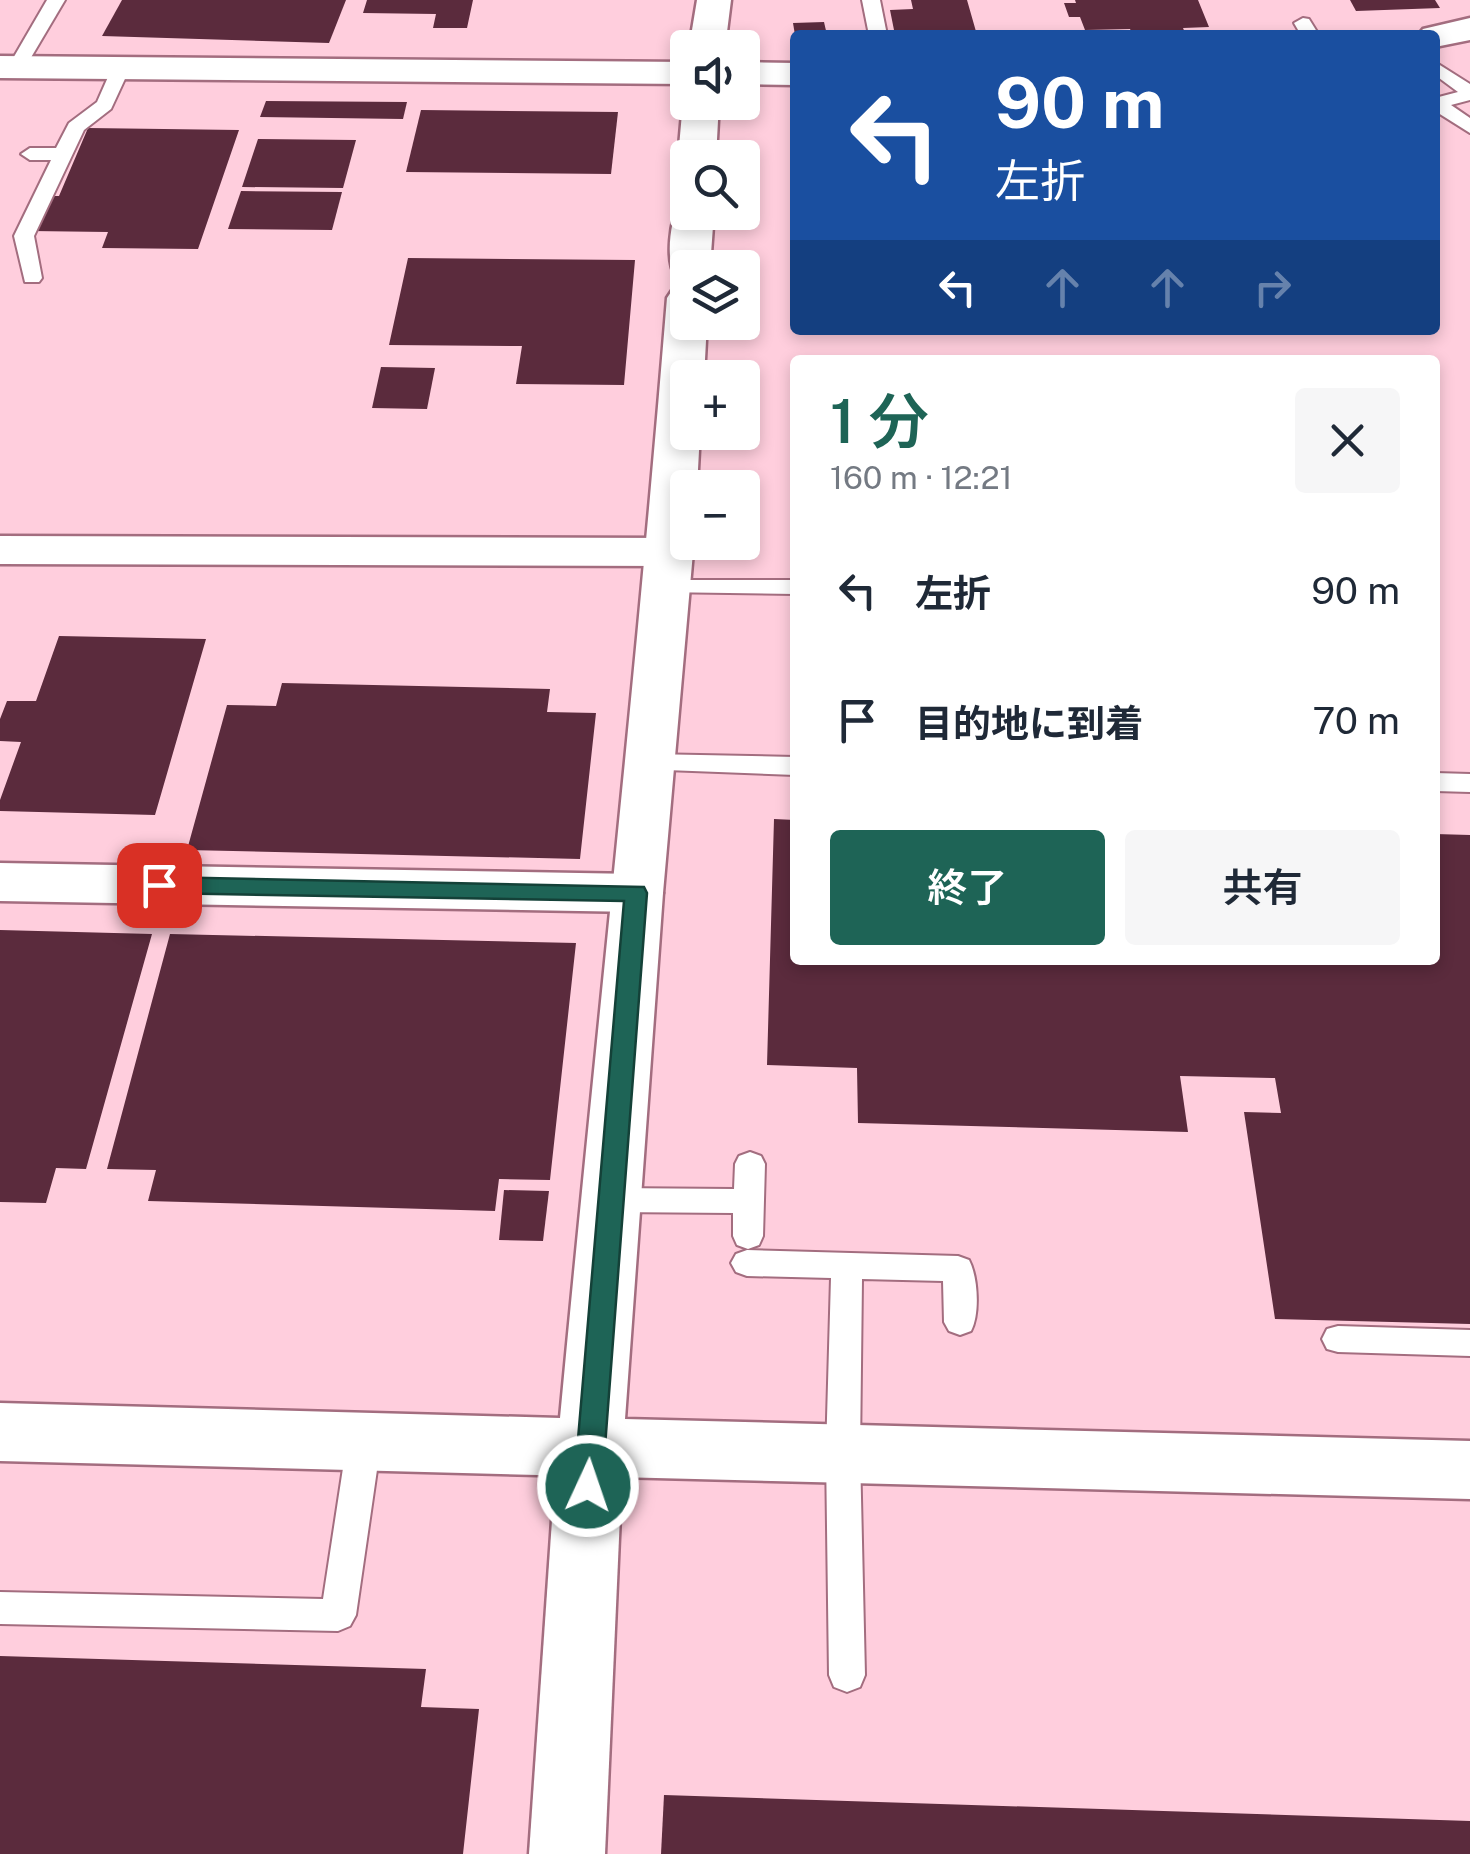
<!DOCTYPE html>
<html lang="ja">
<head>
<meta charset="utf-8">
<style>
  :root { --surface:#fff; --page:#f6f6f7; --text:#1f2937; --muted:#747a83; --accent:#1e6456 }
  body { margin:0; font-family:"Public Sans","Noto Sans JP",sans-serif; background:var(--page); color:var(--text); height:100vh; display:flex; flex-direction:column; font-size:38px; white-space:nowrap }
  * { box-sizing:border-box; margin:0 }
  p { font-size:32px; color:var(--muted) }
  .icon { flex:none; width:55px; height:55px; fill:none; stroke:currentColor; stroke-width:2; stroke-linecap:round; stroke-linejoin:round }
  .map { position:relative; flex:1; overflow:hidden }
  .details { position:absolute; left:790px; top:355px; width:650px; height:610px; display:flex; flex-direction:column; background:var(--surface); border-radius:10px; box-shadow:0 5px 15px #0003 }
  .details>* { flex:none }
  .top-card { position:absolute; left:790px; top:30px; width:650px; height:305px; border-radius:10px; box-shadow:0 5px 15px #0003; background:#1a4fa0; color:#fff; overflow:hidden }
  .controls { position:absolute; left:670px; top:30px; display:grid; gap:20px }
  .controls a { display:grid; place-items:center; width:90px; height:90px; border-radius:10px; background:var(--surface); box-shadow:0 5px 15px #0003; font-size:50px }
  .pin { position:absolute; display:grid; place-items:center; width:85px; height:85px; color:#fff; margin:-42px; border-radius:20px; box-shadow:0 5px 15px #0006 }
  .me { position:absolute; width:110px; margin:-55px; rotate:3deg; stroke-linejoin:round; filter:drop-shadow(0 0 8px #0008) }
  .turn { display:flex; align-items:center; gap:35px; height:210px; padding:0 40px; font-size:45px }
  .turn .icon { width:130px; height:130px; stroke-width:2.5 }
  .turn b { display:block; font-size:70px; line-height:85px }
  .lanes { display:flex; align-items:center; height:95px; padding:0 40px; background:#0003; justify-content:center; gap:50px; direction:ltr }
  .lanes .off { opacity:.35 }
  .round { display:grid; place-items:center; flex:none; width:105px; height:105px; border-radius:10px; background:var(--page) }
  .overview { display:flex; align-items:center; justify-content:space-between; height:170px; padding:0 40px }
  h1 { font-size:60px; font-weight:600; line-height:75px; color:var(--accent) }
  .cta { display:flex; gap:20px; margin-top:auto; padding:20px 40px }
  .cta a { flex:1; height:115px; border-radius:10px; background:var(--accent); color:#fff; font-size:40px; font-weight:600; line-height:115px; text-align:center }
  .cta a+a { background:var(--page); color:var(--text) }
  ul { padding:0; list-style:none }
  li { display:flex; align-items:center; gap:30px; height:130px; padding:0 40px }
  li div { flex:1 }
  li b { display:block; font-size:38px }
  li em { font-style:normal }
  .map>svg:first-child { display:block }
  .building { fill:#5b2b3d }
  .lines { fill:none; stroke-linecap:round; stroke-linejoin:round }
  .service-casing { stroke:#a36d7f; stroke-width:4 }
  .minor-casing { stroke:#a36d7f; stroke-width:5 }
  .tertiary-casing { stroke:#a36d7f; stroke-width:5 }
  .service { fill:#fff; fill-rule:evenodd }
  .minor { fill:#fff; fill-rule:evenodd }
  .tertiary { fill:#fff; fill-rule:evenodd }
  .route { fill:#1e6456; stroke:#144138; stroke-width:2.5 }
</style>
</head>
<body>
<div class="map">
<svg width="1470" height="1854" viewBox="0 0 1470 1854">
  <rect width="100%" height="100%" fill="#ffcedd"/>
  <!-- building -->
  <g class="building">
    <path d="M122,0h224l-17,43 -227,-7z"/>
    <path d="M367,0h106l-6,28h-34l3,-14 -73,-1z"/>
    <path d="M911,0h56l10,35h-82l-5,-25 23,-1z"/>
    <path d="M1075,0h123l11,27 -26,1 3,7h-53l-3,-6 -45,1 -5,-13h-11l-5,-14h12z"/>
    <path d="M1350,0h85l5,8 -84,3z"/>
    <path d="M824,22l3,13h-32l-2,-12z"/>
    <path d="M266,101l141,1 -4,17 -143,-2z"/>
    <path d="M421,110l197,2 -7,62 -205,-2z"/>
    <path d="M88,128l151,2 -41,119 -96,-1 6,-16 -77,-1 16,-35h12z"/>
    <path d="M258,139l98,1 -13,48 -101,-1z"/>
    <path d="M241,191l101,1 -10,38 -104,-1z"/>
    <path d="M408,258l227,2 -11,125 -108,-1 6,-38 -133,-1z"/>
    <path d="M381,367l54,1 -8,41 -55,-1z"/>
    <path d="M59,636l147,3 -51,176 -155,-4v-11l21,-58 -21,-1v-22l7,-18h29z"/>
    <path d="M282,683l268,6 -3,23 49,1 -16,146 -393,-9 40,-145 49,1z"/>
    <path d="M774,819l21,1v140h640v-126l35,1v489l-195,-5 -31,-207 37,1 -6,-35 -95,-2 8,56 -330,-9 -1,-55 -90,-3z"/>
    <path d="M0,930l152,4 -66,235 -30,-1 -10,35 -46,-1z"/>
    <path d="M170,934l406,9 -26,237 -51,-1 -4,32 -347,-10 8,-31 -49,-1z"/>
    <path d="M504,1190l45,1 -6,50 -44,-1z"/>
    <path d="M0,1656l426,13 -5,38 58,2 -16,145h-463z"/>
    <path d="M664,1795l806,26v33h-809z"/>
  </g>
  <g class="lines">
    <!-- service casing -->
    <g class="service-casing">
      <g id="service">
        <path d="M47,0h18l-42,71h-12l-3,-4z"/>
        <path d="M862,0h18l7,35h-18z"/>
        <path d="M1303,18l6,1 10,16h-18l-7,-12z"/>
        <path d="M1435,62l35,22v16l-19,5 19,13v15l-35,-22v-13l23,-6 -23,-17z"/>
        <path d="M121,63l9,5 -19,41 -27,21 -50,106 8,42 -3,4h-14l-11,-46 37,-76h-21l-9,-6 9,-6h26l13,-25 28,-21 15,-34z"/>
        <path d="M666,580h129v14l-137,-2 -4,-5 4,-5z"/>
        <path d="M649,754l146,3v18l-155,-6 -4,-6 4,-6z"/>
        <path d="M1435,773l35,1v18l-35,-1z"/>
        <path d="M750,1152l11,4 4,8 -2,72 -4,9 -11,4 -11,-4 -4,-9v-23l-122,-1 -11,-3 -4,-9 4,-9 11,-3 123,1 1,-25 4,-8z"/>
        <path d="M747,1250l211,6 11,4c9,17 11,54 2,71l-11,4 -11,-4 -5,-9 -1,-41 -81,-2 -2,174 5,222 -5,12 -13,5 -13,-5 -5,-12 -3,-222 5,-175 -84,-2 -11,-4 -5,-9 5,-9z"/>
        <path d="M1338,1326l132,4v26l-132,-4 -11,-3 -5,-10 5,-10z"/>
        <path d="M364,1428l12,4 5,10 -25,173 -6,11 -12,5 -338,-7v-32l323,7 24,-157 5,-10z"/>
      </g>
    </g>
    <!-- minor casing -->
    <g class="minor-casing">
      <g id="minor">
        <path d="M0,536l670,2 16,4 7,10 -7,10 -16,4 -670,-2z"/>
        <path d="M0,863l636,11 19,5 8,14 -8,14 -19,5 -636,-11z"/>
        <path d="M590,1419l24,9 9,20 -18,406h-76l28,-406 9,-20z"/>
      </g>
    </g>
    <!-- tertiary casing -->
    <g class="tertiary-casing">
      <g id="tertiary">
        <path d="M697,0h34l-6,48h-36z"/>
        <path d="M1470,18v22l-35,7v-12h-17l5,-6z"/>
        <path d="M0,56l688,6v22l-688,-6z"/>
        <path d="M742,62l53,1v22l-53,-1z"/>
        <path d="M688,95v7h31l-3,56h-28v9l-10,-9 5,-56z"/>
        <path d="M688,202v10h26l-4,56h-22v11l-12,-2c-11,-16 -6,-58 4,-73z"/>
        <path d="M688,286v36h19l-3,56h-16v54h12l-3,56h-9v54h6l-1,10 -30,341 -38,526 845,22v58l-1470,-38v-58l560,15c35,-374 77,-746 107,-1120l6,-9z"/>
      </g>
    </g>
    <!-- service -->
    <use href="#service" class="service"/>
    <!-- minor -->
    <use href="#minor" class="minor"/>
    <!-- tertiary -->
    <use href="#tertiary" class="tertiary"/>
  </g>
  <!-- route -->
  <path class="route" d="M159,877l485,10 3,6 -45,593 -4,9 -10,3 -10,-3 -4,-9 50,-585 -465,-8 -11,-8z"/>
</svg>
<div class="controls">
<a><svg class="icon" aria-label="sound" viewBox="0 0 24 24"><path d="M4 9h4l5-4v14l-5-4H4zM17 9q2 3 0 6"/></svg></a>
<a><svg class="icon" aria-label="search" viewBox="0 0 24 24"><circle cx="10" cy="10" r="6"/><path d="M15 15l6 6"/></svg></a>
<a><svg class="icon" aria-label="layers" viewBox="0 0 24 24"><path d="M12 4l9 5-9 5-9-5zM3 14l9 5 9-5"/></svg></a>
<a>+</a>
<a>−</a>
</div>
<div class="pin" style="left:159px;top:885px;background:#d93025"><svg class="icon" aria-label="arrive" viewBox="0 0 24 24"><path d="M6 21V4h12l-3 4 3 4H6"/></svg></div>
<svg class="me" style="left:588px;top:1486px" viewBox="-20 -20 40 40"><circle r="17" fill="#1e6456" stroke="#fff" stroke-width="3"/><path d="M0-11L8 9 0 5-8 9z" fill="#fff"/></svg>
<div class="top-card">
<div class="turn"><svg class="icon" aria-label="left" viewBox="0 0 24 24"><path d="M17 20v-9H6M10 6l-5 5 5 5"/></svg><div><b>90 m</b>左折</div></div>
<div class="lanes"><svg class="icon" aria-label="left" viewBox="0 0 24 24"><path d="M17 20v-9H6M10 6l-5 5 5 5"/></svg><svg class="icon off" aria-label="ahead" viewBox="0 0 24 24"><path d="M12 20V5M6 11l6-6 6 6"/></svg><svg class="icon off" aria-label="ahead" viewBox="0 0 24 24"><path d="M12 20V5M6 11l6-6 6 6"/></svg><svg class="icon off" aria-label="right" viewBox="0 0 24 24"><path d="M7 20v-9h11M14 6l5 5-5 5"/></svg></div>
</div>
<section class="details">
<div class="overview"><div><h1>1 分</h1><p>160 m · 12:21</p></div><a class="round"><svg class="icon" aria-label="close" viewBox="0 0 24 24"><path d="M6 6l12 12M18 6L6 18"/></svg></a></div>
<ul>
<li><svg class="icon" aria-label="left" viewBox="0 0 24 24"><path d="M17 20v-9H6M10 6l-5 5 5 5"/></svg><div><b>左折</b></div><em>90 m</em></li>
<li><svg class="icon" aria-label="arrive" viewBox="0 0 24 24"><path d="M6 21V4h12l-3 4 3 4H6"/></svg><div><b>目的地に到着</b></div><em>70 m</em></li>
</ul>
<div class="cta"><a>終了</a><a>共有</a></div>
</section>
</div>
</body>
</html>
